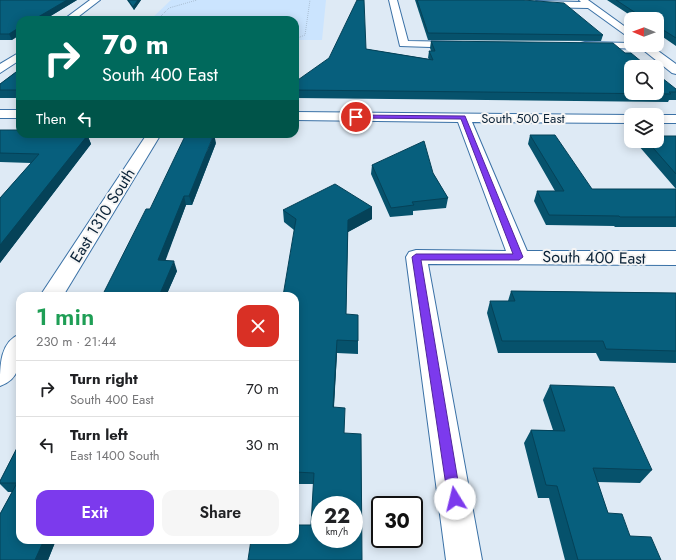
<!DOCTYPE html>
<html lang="en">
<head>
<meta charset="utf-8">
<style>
  :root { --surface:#fff; --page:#f6f6f6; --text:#202124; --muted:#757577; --line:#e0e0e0; --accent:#7c3aed }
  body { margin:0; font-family:Jost,sans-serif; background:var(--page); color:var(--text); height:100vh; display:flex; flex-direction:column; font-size:15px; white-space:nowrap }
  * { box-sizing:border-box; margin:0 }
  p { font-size:13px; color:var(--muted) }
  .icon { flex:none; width:22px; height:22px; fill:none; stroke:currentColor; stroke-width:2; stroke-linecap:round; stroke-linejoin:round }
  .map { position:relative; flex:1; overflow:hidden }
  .drawer { position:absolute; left:16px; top:292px; width:283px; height:252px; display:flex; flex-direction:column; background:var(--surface); border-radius:12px; box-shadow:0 2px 10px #0003 }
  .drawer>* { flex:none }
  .guide { position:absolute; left:16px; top:16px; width:283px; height:122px; border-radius:12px; box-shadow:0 2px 10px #0003; background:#00695c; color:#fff; overflow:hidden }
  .needle { width:26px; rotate:271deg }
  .controls { position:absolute; left:624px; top:12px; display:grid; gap:8px }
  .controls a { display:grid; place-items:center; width:40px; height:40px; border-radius:8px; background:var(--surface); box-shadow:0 2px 10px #0003; font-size:20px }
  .speed { position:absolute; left:311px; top:496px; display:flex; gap:8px; font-size:20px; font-weight:700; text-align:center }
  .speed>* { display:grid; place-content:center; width:52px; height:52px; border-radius:50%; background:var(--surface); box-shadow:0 2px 10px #0003; line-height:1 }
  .speed small { font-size:10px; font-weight:400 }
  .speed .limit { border:2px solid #111; border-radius:6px; background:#fff; color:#111 }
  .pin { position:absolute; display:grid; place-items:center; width:34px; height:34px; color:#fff; margin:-17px; border:2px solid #fff; border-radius:50%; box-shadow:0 1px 4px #0007 }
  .me { position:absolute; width:44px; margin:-22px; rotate:351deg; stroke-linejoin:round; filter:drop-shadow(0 0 3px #0008) }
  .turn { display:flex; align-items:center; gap:14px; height:84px; padding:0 20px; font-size:18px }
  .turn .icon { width:52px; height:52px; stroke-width:2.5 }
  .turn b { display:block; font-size:28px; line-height:34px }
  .then { display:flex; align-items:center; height:38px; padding:0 20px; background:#0003; gap:8px; font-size:15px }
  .round { display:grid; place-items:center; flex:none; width:42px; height:42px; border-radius:12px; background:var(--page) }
  .overview { display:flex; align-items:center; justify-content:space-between; height:68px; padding:0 20px }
  h1 { font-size:24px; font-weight:600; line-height:30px; color:#1e9e55 }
  .action { display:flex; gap:8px; margin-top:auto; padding:8px 20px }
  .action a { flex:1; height:46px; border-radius:12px; background:var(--accent); color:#fff; font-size:16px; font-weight:600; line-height:46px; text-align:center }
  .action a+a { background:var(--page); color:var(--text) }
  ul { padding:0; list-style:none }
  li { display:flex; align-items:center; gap:12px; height:56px; padding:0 20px; border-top:1px solid var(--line) }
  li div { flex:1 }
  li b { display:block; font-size:15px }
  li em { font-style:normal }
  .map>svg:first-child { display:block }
  .built { fill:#cbe4fe }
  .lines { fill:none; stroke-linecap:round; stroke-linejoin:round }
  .minor-casing { stroke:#3a71a6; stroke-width:2 }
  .path { stroke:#8b9cab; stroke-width:1; stroke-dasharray:0.5 1.5; stroke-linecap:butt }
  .minor { fill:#fff; fill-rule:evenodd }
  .wall { fill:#06526c }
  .shaded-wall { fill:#054258 }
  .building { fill:#075f7d; stroke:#054258; fill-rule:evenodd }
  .route { fill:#7c3aed; stroke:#51269a }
  .labels { text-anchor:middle; stroke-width:4; stroke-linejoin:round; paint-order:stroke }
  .far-street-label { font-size:13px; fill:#0a2237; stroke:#f5f5f5 }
  .street-label { font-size:16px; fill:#0a2237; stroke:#f5f5f5 }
</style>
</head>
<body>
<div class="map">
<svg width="676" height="560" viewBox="0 0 676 560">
  <rect width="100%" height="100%" fill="#deeaf5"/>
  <!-- built -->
  <path class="built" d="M171,0h155l-4,40h-27v-20h-145z"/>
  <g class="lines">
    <!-- minor casing -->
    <g class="minor-casing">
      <g id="minor">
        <path d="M90,0h10l-26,20h-11z"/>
        <path d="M389,0h8l11,41 53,1 5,3 -5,3 -61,-2z"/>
        <path d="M579,0h9l43,31v8l-43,-31 -52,-1 -4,-3 4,-3 45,1z"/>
        <path d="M585,42l46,1v2h19l26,19v10l-4,-1 -30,-24 -61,-2 -1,-2 1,-2z"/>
        <path d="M20,52v8l-20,13v-9z"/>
        <rect x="0" y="110" width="20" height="8"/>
        <path d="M295,112l337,3 -1,8 -159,-1 55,129h149v14l-248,-1 54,296h-36l-40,-303 3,-5 7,-2 90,1 -48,-129 -163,-2z"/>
        <path d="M656,115h20v8h-19z"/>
        <path d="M147,134h14l-98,162h-23z"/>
        <path d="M20,334c0,21 4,44 -20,52 0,-21 0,-44 20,-52z"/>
      </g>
    </g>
    <!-- path -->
    <g class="path">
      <path d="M157,20l12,-12 28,-8"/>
      <path d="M295,39l10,-4 5,-35"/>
    </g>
    <!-- minor -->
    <use href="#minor" class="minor"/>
  </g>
  <!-- wall -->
  <g class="wall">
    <path d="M0,0h77l-33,20h-24l-8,20h-12z"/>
    <path d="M127,0h14l-7,10z"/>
    <path d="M415,0h108l80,35 -2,6 -173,-1z"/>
    <path d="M607,0h69v46l-19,-13v-14h-21z"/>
    <path d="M431,41l245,48v11h-7l-1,2 -373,-4v-16l71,-33 63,10 -1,-1 1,-7h2l-1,-3z"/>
    <path d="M20,69v29h-20v-14z"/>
    <path d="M0,130l20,4h67l4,10 -91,119v-65l31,-35 -31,-1z"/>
    <path d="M530,135l62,54h84l-38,-44 2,-4h17l19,-5v91h-61l-1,-1 -68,-1 -12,-24 3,-10h18l-27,-47z"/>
    <path d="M216,143l-24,62h-6l-21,55 12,11 -11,25h-64l48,-87z"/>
    <path d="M372,165l61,8 15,25 -2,10 -33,3v4l-23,2 -19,-43z"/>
    <path d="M372,207v12l-24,13 -2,82 12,27v13l-21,-1 -3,54 -23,118 3,-41h-19v-188l-1,-66 -10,-8 -1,-12z"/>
    <path d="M511,291l165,2v70l-76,-2 -4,-8h-98l-11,-40 3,-12h18z"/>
    <path d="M550,385l102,85 -12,13 -43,-1 11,31 22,23 31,24h-96l-16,-62h-11l-14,-55 7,-13h22l-10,-30z"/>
    <path d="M20,442v98h36l-8,20h-48v-46l12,-22h-4l-8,-8v-3z"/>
  </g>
  <!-- shaded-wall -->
  <g class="shaded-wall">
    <path d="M67,0h10l-33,20h-11z"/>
    <path d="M138,0h3l-7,10 -1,-3z"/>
    <path d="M20,27v8l-8,5 -3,-6z"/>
    <path d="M84,134h3l4,10 -91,119v-18z"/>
    <path d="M214,134l2,9 -24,62 -3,-9z"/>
    <path d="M184,196l2,9 -24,65 -4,-10z"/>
    <path d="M372,207v12l-24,13v-12z"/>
    <path d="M174,261l3,10 -11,25h-7z"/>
    <path d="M337,340v13l-4,67v-13z"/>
    <path d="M44,540h12l-8,20h-13z"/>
  </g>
  <!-- building -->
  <g class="building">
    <path d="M0,0h67l-34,20h-13v7l-11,7h-9z"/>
    <path d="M128,0h10l-5,7z"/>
    <path d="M357,0h7l2,49 67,11 -4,-9h6l-4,-10 182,2 12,10h6l17,14h-17v26h26v-19l19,15v3h-7l2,2 -376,-4v-8l34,-24z"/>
    <path d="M417,0h106l41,3 39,32 -175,-2z"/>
    <path d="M616,0h60v38l-19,-12v-7h-12z"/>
    <path d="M20,69v21h-20v-6z"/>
    <path d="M0,130h20v4h64l-1,1 4,1 -87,109v-47l39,-44 -39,-1z"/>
    <path d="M186,134h28l-25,62h-5l-26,64 16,1 -15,35h-57l44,-87h4z"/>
    <path d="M530,135h25l37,54h84v28h-56l-1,-1 -70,-1 -12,-24h27z"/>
    <path d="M657,136h19v38l-29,-33h10z"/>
    <path d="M424,141l9,32 15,25 -36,4 2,3 -23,3 -19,-43z"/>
    <path d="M335,184l37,23 -24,13 -2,94 12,1v26l-21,-1 -4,67 12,1 -1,25 17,1 1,126h-114l3,-20h44v-15h16l3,-52 -19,-1v-176h-12l13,-77 -13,-9zM320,505h34v34h-34z"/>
    <path d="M511,291l165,2v58l-70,-2 -3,-8h-101l-12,-40h25z"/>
    <path d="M550,385l64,2 38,83 -59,-2 15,45 14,1 8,22 21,1 10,23h-83l-21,-74 -11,-1 -15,-55 34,1z"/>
    <path d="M20,442v98h24l-9,20h-35v-46l17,-31h-17v-2z"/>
  </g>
  <!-- route -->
  <path class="route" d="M356,115l109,1 58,141 -4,3h-98l40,239 -2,5 -4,2 -5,-2 -2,-5 -36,-242 4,-3h97l-52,-135 -107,-1 -1,-1z"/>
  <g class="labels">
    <!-- far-street labels -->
    <g class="far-street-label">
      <text x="523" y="123">South 500 East</text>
    </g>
    <!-- street labels -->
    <g class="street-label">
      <text transform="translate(102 215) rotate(-58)" y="6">East 1310 South</text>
      <text transform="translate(594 257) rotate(1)" y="6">South 400 East</text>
    </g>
  </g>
</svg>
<div class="controls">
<a><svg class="needle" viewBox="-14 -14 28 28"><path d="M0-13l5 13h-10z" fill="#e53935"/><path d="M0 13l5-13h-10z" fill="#757577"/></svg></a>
<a><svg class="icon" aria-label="search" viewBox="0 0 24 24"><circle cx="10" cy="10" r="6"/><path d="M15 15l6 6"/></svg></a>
<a><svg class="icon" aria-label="layers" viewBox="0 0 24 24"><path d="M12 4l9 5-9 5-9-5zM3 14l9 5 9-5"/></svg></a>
</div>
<div class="speed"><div>22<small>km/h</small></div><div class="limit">30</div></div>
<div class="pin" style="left:356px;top:117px;background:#d93025"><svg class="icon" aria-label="arrive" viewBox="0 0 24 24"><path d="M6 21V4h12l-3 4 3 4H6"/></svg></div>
<svg class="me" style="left:455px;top:499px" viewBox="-20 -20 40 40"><circle r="19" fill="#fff"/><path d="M0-13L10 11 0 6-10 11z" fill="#7c3aed"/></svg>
<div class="guide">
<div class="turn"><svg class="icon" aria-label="right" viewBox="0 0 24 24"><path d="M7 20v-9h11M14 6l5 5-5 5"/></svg><div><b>70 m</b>South 400 East</div></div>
<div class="then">Then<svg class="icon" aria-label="left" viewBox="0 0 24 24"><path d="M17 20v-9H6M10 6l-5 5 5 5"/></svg></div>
</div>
<section class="drawer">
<div class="overview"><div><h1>1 min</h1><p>230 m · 21:44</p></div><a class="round" style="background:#d93025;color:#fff"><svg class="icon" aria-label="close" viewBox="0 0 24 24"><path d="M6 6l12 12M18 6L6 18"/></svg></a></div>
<ul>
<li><svg class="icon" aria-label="right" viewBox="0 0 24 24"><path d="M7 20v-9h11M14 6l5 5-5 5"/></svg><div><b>Turn right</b><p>South 400 East</p></div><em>70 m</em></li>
<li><svg class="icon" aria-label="left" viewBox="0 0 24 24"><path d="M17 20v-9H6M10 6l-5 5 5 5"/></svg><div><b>Turn left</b><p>East 1400 South</p></div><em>30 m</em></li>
</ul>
<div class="action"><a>Exit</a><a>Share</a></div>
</section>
</div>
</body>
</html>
